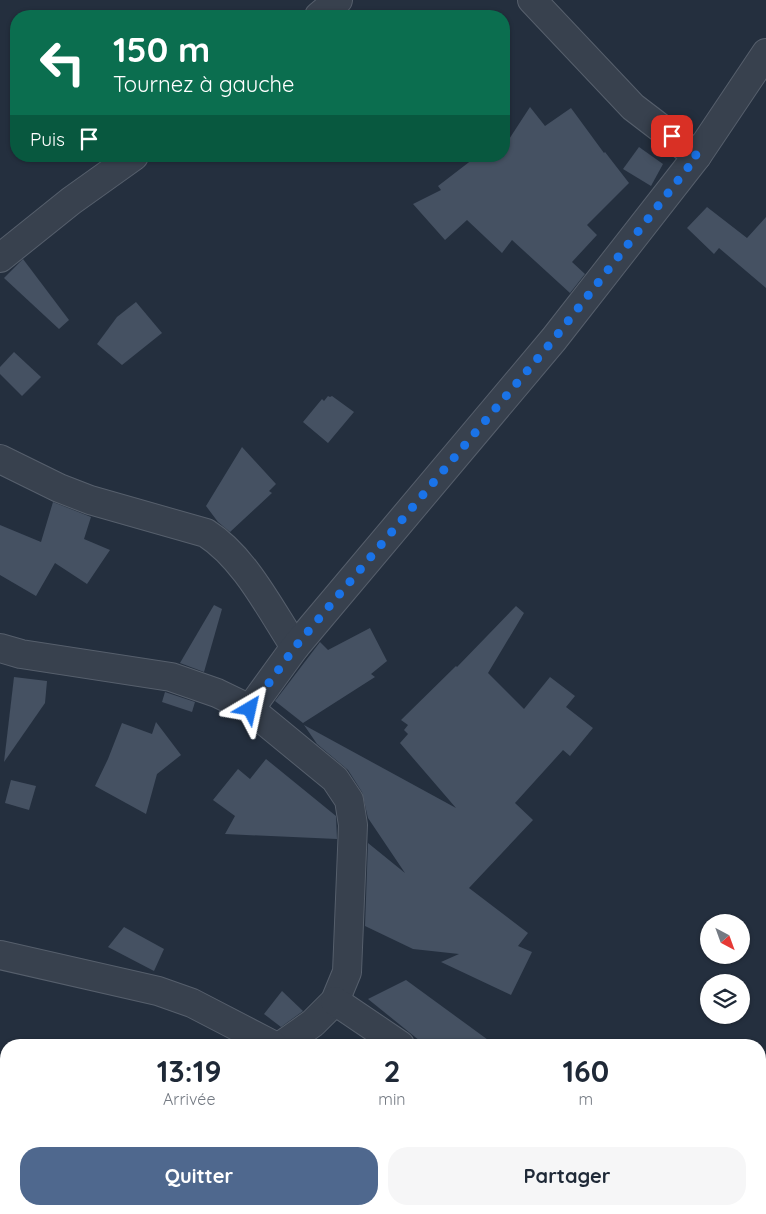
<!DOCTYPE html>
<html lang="fr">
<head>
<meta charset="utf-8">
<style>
  :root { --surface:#fff; --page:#f6f6f7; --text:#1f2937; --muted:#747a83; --accent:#4f688e }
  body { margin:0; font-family:Quicksand,sans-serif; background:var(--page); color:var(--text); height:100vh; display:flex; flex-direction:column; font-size:19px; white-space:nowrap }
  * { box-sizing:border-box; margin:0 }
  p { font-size:16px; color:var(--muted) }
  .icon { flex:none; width:28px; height:28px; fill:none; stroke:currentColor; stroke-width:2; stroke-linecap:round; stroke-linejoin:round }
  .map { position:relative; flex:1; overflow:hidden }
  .drawer { position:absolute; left:0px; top:1039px; width:766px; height:176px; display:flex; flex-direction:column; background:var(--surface); border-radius:20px 20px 0 0; box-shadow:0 1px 4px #0004 }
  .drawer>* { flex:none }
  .top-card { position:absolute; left:10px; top:10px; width:500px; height:152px; border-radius:20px; box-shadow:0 1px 4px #0004; background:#0b6e4f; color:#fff; overflow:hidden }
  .needle { width:32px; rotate:139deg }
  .controls { position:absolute; left:700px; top:914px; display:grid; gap:10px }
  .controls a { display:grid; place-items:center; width:50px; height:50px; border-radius:50%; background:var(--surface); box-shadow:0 1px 4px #0004; font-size:25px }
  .pin { position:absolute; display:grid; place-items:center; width:42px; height:42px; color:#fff; margin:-21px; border-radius:10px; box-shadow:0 2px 8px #0006 }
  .me { position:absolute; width:55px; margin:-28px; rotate:36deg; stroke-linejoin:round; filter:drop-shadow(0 0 4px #0008) }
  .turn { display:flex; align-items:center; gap:18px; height:105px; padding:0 20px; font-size:22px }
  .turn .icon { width:65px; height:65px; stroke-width:2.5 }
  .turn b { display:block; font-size:35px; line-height:42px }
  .then { display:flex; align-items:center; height:48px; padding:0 20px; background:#0003; gap:10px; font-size:19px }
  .eta { display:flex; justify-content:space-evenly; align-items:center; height:85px; text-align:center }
  .eta b { font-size:30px; font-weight:700; line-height:35px }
  .button { display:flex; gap:10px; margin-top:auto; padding:10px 20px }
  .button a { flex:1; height:58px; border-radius:20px; background:var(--accent); color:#fff; font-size:20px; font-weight:700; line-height:58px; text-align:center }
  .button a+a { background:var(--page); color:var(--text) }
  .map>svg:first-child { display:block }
  .building { fill:#455162 }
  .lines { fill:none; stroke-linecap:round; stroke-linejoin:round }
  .minor-casing { stroke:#565f6c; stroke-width:30 }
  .minor { stroke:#38414e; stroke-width:28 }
  .route { stroke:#1a73e8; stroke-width:9; stroke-dasharray:0 16.2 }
</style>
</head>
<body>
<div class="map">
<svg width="766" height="1214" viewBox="0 0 766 1214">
  <rect width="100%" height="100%" fill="#242f3e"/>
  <!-- building -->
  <g class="building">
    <path d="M530,107l15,19 26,-18 33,45 1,-1 24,31 -42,42 10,10 -25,27 13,12 -15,19 -58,-53 -10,13 -35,-33 -22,20 -32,-36 28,-14 -3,-4 39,-30h27v-9z"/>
    <path d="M639,147l24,17 -12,22 -28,-17z"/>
    <path d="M707,207l40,31 19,-21v71l-47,-40 -5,6 -27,-26z"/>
    <path d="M23,259l46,61 -10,9 -55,-51z"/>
    <path d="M136,302l26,31 -40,32 -25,-21 20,-27z"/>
    <path d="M14,352l27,25 -19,19 -22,-22v-7z"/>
    <path d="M328,396l2,1 2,-1 22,16 -26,31 -25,-21 19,-23 2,2z"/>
    <path d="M242,447l34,37 -7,7 3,2 -42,39 -12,-10 -12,-16z"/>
    <path d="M53,502l38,15 -7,22 26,11 -23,34 -32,-21 -19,33 -36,-21v-50l41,17z"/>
    <path d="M214,605l8,4 -18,63 -24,-9z"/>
    <path d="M516,606l8,7 -36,60 36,36 26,-32 25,19 -9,11 27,21 -23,28 -7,-6 -48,53 18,17 -64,68 59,45 -10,13 14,6 -21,43 -70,-33 18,-8 -46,-5 -48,-23 3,-83 37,30 -37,-55 -6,-26 -14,-22 -31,-26 -13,-19 152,83 -56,-65 8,-9 -4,-4 4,-5 -7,-5 55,-54 1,1z"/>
    <path d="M370,628l17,33 -16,13 4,3 -72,46 -28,-22 45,-59 8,8z"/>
    <path d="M14,677l33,4 -2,22 -41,59z"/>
    <path d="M165,692l30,10 -3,10 -30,-10z"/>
    <path d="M156,722l25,33 -24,19 -11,40 -51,-28 13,-27 14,-36 30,11z"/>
    <path d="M266,759l70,57 1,23 -112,-5 10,-18 -22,-16 25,-31 12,10z"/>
    <path d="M11,780l25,6 -7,24 -24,-7z"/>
    <path d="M124,927l40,22 -10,22 -46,-24z"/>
    <path d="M406,980l89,65h-70l-57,-46z"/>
    <path d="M282,991l21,20 -22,16 -17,-13z"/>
  </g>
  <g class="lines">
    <!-- minor casing -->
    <g class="minor-casing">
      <g id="minor">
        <path d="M532,0l101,107 64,49"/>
        <path d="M319,16l19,-16"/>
        <path d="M0,258l71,-57 63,-45"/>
        <path d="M0,459l59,29 31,12 116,33c39,25 64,76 89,114"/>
        <path d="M0,648l21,6 150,23 46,16 33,16 85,70 14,21 4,25 -6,147 -12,29 -22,22 -31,22"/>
        <path d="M250,709l45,-62 259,-308 143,-183 69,-103"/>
        <path d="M0,955l158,36 34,12 81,42"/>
        <path d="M335,1001l65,44"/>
        <path d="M561,1209l5,5"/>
        <path d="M88,1214l5,-5"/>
      </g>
    </g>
    <!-- minor -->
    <use href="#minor" class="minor"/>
  </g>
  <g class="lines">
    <!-- route -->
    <path class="route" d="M250,709l45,-62 259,-308 143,-183 -25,-20"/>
  </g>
</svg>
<div class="controls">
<a><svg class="needle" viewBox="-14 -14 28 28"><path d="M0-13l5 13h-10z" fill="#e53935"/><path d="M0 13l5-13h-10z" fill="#747a83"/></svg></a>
<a><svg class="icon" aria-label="layers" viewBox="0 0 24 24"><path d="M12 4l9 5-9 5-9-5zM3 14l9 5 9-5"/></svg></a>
</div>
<div class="pin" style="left:672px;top:136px;background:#d93025"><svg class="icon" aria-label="arrive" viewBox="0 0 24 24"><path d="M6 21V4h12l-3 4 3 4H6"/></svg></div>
<svg class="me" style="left:250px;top:709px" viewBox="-20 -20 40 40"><path d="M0-17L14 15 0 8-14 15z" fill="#1a73e8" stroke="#fff" stroke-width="4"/></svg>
<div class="top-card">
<div class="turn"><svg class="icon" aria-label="left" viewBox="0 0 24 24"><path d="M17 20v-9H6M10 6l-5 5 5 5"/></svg><div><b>150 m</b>Tournez à gauche</div></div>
<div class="then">Puis<svg class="icon" aria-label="arrive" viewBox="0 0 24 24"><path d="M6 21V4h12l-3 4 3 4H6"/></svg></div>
</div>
<section class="drawer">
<div class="eta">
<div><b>13:19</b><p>Arrivée</p></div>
<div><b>2</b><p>min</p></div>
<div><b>160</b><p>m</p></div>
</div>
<div class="button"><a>Quitter</a><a>Partager</a></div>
</section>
</div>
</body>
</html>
